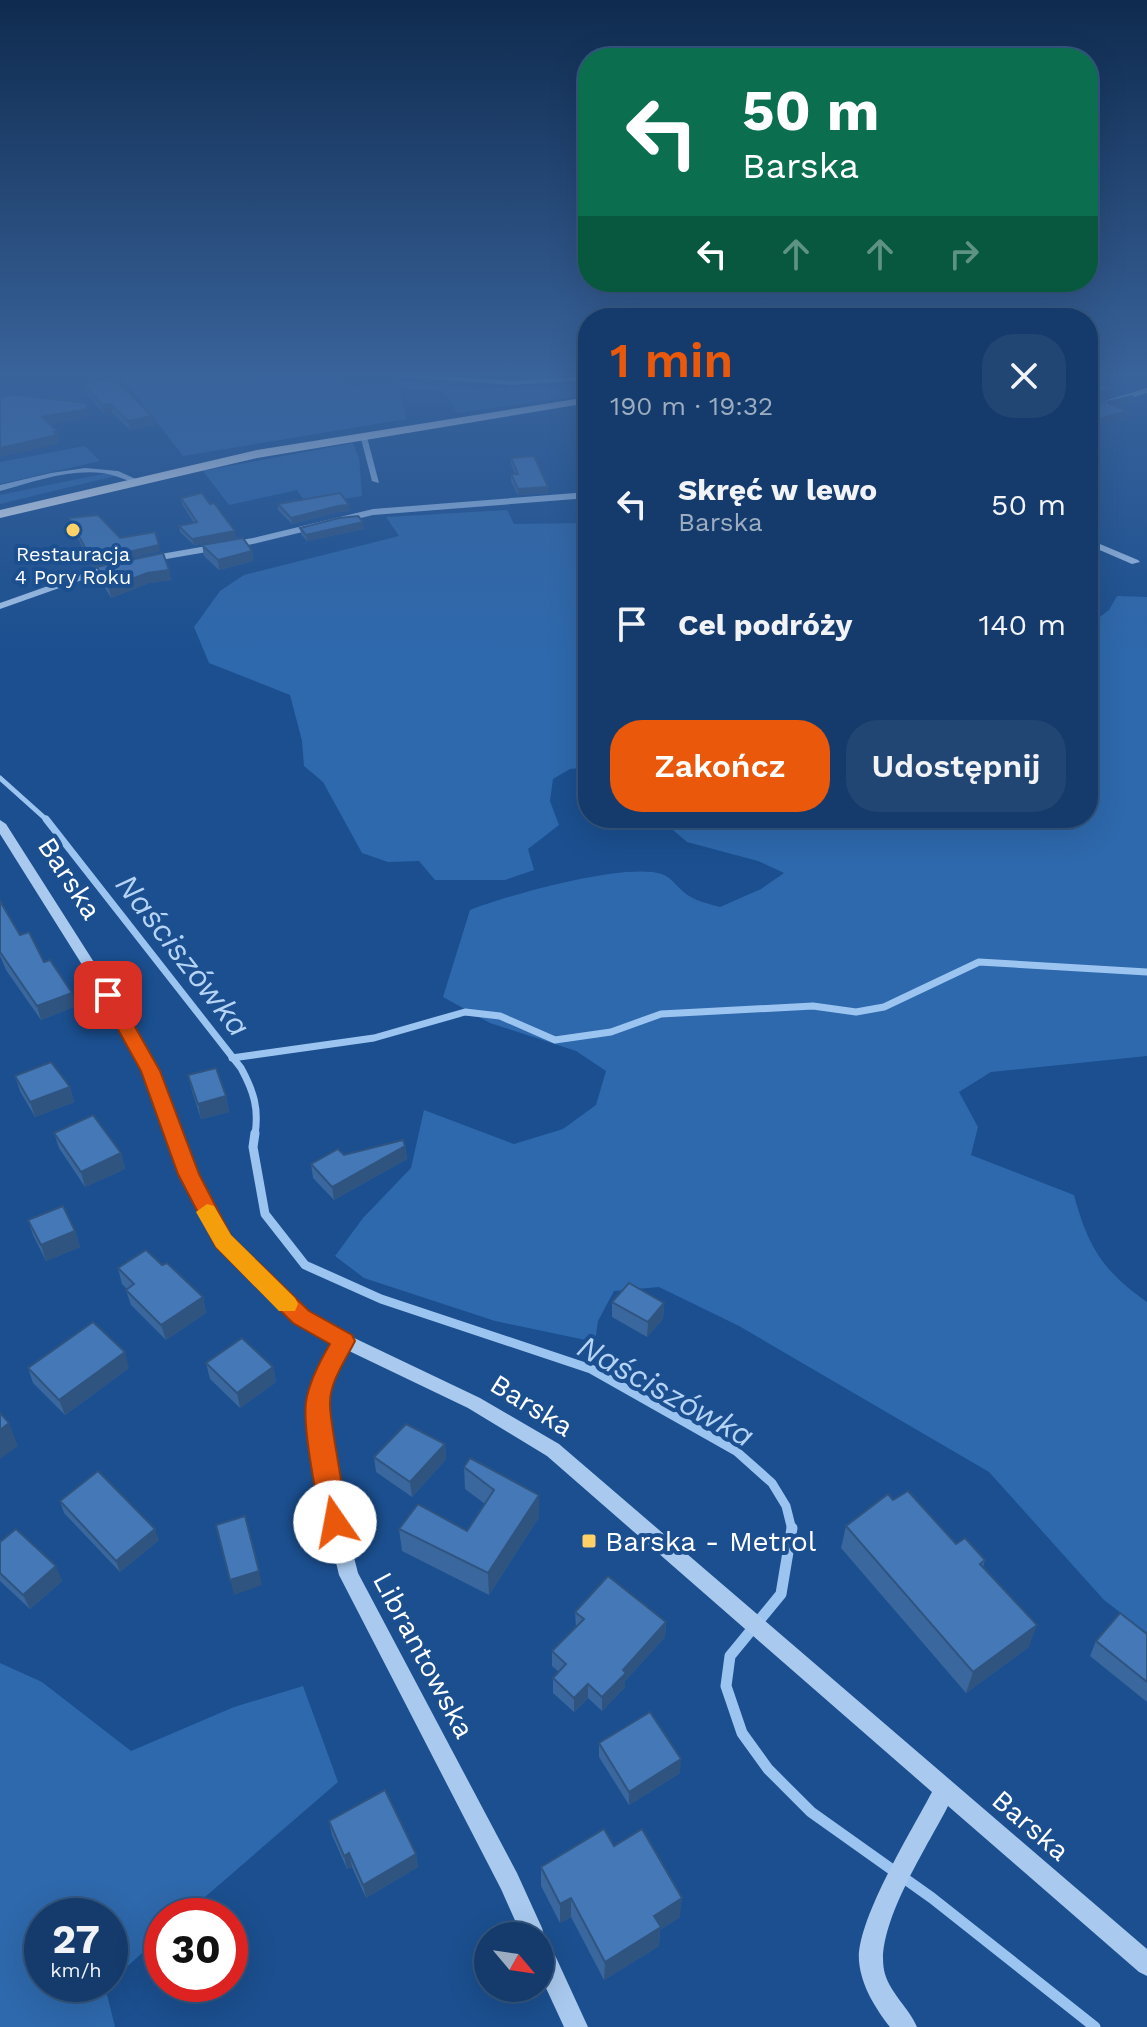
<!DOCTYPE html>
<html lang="pl">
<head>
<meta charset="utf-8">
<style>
  :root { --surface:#143b6b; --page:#214673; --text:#f1f3f6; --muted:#9dadc1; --line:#33557e; --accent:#ea580c }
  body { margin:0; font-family:"Work Sans",sans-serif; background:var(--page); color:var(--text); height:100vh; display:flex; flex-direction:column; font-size:30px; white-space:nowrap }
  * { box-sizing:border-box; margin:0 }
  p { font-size:26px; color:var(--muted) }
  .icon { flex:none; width:44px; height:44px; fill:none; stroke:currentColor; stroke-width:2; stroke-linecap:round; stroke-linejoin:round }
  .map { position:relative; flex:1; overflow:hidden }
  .details { position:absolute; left:578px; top:308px; width:520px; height:520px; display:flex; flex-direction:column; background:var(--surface); border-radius:32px; box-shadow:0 8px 32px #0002,0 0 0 2px var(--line) }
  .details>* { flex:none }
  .top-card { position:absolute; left:578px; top:48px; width:520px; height:244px; border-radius:32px; box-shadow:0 8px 32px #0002,0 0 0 2px var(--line); background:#0b6e4f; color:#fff; overflow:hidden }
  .needle { width:52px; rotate:119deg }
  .fabs { position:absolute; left:474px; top:1922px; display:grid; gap:16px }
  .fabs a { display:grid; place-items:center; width:80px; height:80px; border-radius:50%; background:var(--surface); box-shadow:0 8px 32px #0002,0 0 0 2px var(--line); font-size:40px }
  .speed { position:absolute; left:24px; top:1898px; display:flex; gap:16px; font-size:40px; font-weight:700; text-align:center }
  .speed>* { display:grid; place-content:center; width:104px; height:104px; border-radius:50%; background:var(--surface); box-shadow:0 8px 32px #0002,0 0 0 2px var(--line); line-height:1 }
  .speed small { font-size:20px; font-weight:400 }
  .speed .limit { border:12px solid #d22; background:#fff; color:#111 }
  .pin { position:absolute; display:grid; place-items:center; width:68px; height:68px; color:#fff; margin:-34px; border-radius:16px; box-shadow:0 4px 12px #0006 }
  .me { position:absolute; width:88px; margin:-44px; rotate:348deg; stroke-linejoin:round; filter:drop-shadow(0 0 6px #0008) }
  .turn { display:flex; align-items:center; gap:28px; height:168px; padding:0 32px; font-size:36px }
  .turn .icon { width:104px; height:104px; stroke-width:2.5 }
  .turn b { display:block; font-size:56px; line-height:68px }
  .lanes { display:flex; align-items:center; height:76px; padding:0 32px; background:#0003; justify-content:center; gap:40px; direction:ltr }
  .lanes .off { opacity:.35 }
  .round { display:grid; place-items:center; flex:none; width:84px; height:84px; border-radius:32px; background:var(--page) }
  .overview { display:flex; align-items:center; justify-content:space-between; height:136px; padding:0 32px }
  h1 { font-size:48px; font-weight:600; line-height:60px; color:var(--accent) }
  .primary-button { display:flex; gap:16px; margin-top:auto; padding:16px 32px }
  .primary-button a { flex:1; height:92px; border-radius:32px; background:var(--accent); color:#fff; font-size:32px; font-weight:600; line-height:92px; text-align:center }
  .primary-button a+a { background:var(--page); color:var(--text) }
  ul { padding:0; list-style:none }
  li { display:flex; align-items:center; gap:24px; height:120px; padding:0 32px }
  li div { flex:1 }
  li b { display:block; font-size:30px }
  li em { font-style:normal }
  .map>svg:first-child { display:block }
  .green { fill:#2e69ad }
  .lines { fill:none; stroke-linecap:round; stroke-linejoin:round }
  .stream-far4 { stroke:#9cc4f0; stroke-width:4 }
  .stream-far3 { stroke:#9cc4f0; stroke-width:5 }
  .stream-far2 { stroke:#9cc4f0; stroke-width:7 }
  .stream-far1 { stroke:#9cc4f0; stroke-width:9 }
  .stream { stroke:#9cc4f0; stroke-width:11 }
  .minor { fill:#a9c9ee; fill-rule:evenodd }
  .major { fill:#f0f6ff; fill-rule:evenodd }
  .wall { fill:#3a679d }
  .shaded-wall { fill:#305480 }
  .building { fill:#4478b7; stroke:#305480; stroke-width:2 }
  .route { fill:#ea580c; stroke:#983908; stroke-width:2 }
  .slow { fill:#f59e0b }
  .poi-dot { fill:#ffd166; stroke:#1b4f8f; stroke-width:3 }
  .labels { text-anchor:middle; stroke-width:8; stroke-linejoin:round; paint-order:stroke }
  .far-poi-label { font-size:20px; fill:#fff; stroke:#1b4f8f }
  .near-street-label { font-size:28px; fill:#fff; stroke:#1b4f8f }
  .near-poi-label { font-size:28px; fill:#fff; stroke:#1b4f8f; text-anchor:start }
  .near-water-label { font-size:32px; font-style:italic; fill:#b5d3f5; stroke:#1b4f8f }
</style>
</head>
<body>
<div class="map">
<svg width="1147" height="2027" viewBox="0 0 1147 2027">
  <rect width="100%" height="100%" fill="#1b4f8f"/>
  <!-- green -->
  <g class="green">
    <path d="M119,373h192l43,13 54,-4 70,7 110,-5v11l-131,18 -13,-21 -45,-4 7,31 -223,37z"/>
    <path d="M353,443l6,15 3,38 -55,9 -10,-15 -68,15 -26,-34z"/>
    <path d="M85,446l15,15 -100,23v-22z"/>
    <path d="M112,472l3,4 -115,28v-9z"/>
    <path d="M507,510l7,14 74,-1v244l-18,2 -17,10 -3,22 9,24 -31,24 6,21 -29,10h-70l-16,-19 -31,1 -26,-9 -39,-71 -19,-16 -2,-25 -12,-46 -81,-32 -15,-36 26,-36 24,-16 155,-39 -13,-19z"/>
    <path d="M1117,596l30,1v459l-156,16 -32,20 19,35 -7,28 103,40c14,52 29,76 73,107v331l-43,-33 -115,-128 -250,-146 -80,-39 -45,4 -16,30 -3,21 -100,-21 -131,-43 -29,-22 28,-38 48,-50 13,-58 90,34 49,-15 33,-24 10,-34 -30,-20 -86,-28 -47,-26 27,-87c38,-15 155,-48 192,-36 11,4 18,18 29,23 8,5 19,7 29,10l41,-18 23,-16 -26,-12 -71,-19 -28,-24h429v-192l21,-16z"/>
    <path d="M0,1663l42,19 89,69 103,-44 69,-21 35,96 -155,134h-21v19l-52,47v-66h-68v68h66l-3,3 10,40h-115z"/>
  </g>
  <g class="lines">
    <!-- stream-far4 -->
    <path class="stream-far4" d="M383,373l129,10 76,-5"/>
    <!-- stream-far3 -->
    <path class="stream-far3" d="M0,778l48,43"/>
    <!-- stream-far2 -->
    <g class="stream-far2">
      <path d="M46,819l195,249c13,24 18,40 14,67"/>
      <path d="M232,1058l142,-20 91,-26 35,4 55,24 56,-8 50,-18 152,-8 43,6 28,-5 95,-45 168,10"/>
    </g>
    <!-- stream-far1 -->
    <path class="stream-far1" d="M255,1133l-2,14 12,67 40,51 76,34 210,70 145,82 36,32 14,23 6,24"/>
    <!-- stream -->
    <path class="stream" d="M792,1528l-11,66 -51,62 -4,30 16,47 26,36 43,43 121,86 163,129"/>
    <!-- minor -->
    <g class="minor">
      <path d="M1147,388v5l-59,18v-5z"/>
      <path d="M360,435l7,2 12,46 -7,-2z"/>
      <path d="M85,468l33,3 20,9 -4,3c-10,-4 -20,-8 -31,-10 -35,-4 -70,9 -103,18v-6l51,-12z"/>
      <path d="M588,492v6l-215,17 -120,29 -104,18 -5,-3 5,-3 104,-18 120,-29z"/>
      <path d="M1088,539l50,21 2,2 -8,2 -44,-19z"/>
      <path d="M113,563l5,3 -2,2 -116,41v-6z"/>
      <path d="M0,820l6,4 126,198 26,49 39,103 32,63 78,75 43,24 130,62 79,46 588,505v27l-8,-4 -191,-166c-20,40 -76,124 -63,168 6,20 24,34 32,53h-27c-15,-19 -29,-42 -31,-66 -3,-40 53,-131 73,-169l-385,-336 -79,-48 -121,-58 -10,17 -10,35 11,93 20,78 159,300 25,55 3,10 3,2 40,87h-24l-24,-52v-39h-18l-21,-47 -162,-314 -19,-80 -11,-93 11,-37 13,-22 -38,-21 -78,-77 -36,-71 -37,-103 -26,-49 -118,-188z"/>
    </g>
    <!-- major -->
    <path class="major" d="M588,397v6l-331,55 -257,60v-8l257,-60z"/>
  </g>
  <!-- wall -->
  <g class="wall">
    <path d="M83,384l71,41 -24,5 -18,-17 -8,1 -19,-22z"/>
    <path d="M511,458l37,29v6l-30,2 -7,-14v-7h4l-4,-10z"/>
    <path d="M181,498l29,6 26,34 -42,7 -14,-13 -1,-6 15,-3 -12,-19z"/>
    <path d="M278,504l72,7 -12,1 -46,12 -14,-14z"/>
    <path d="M69,518l51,20 40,13 -67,16 -23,-43z"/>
    <path d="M300,528l64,1 -57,12 -6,-7z"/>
    <path d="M202,545l50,6 1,10 -34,9 -15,-14z"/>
    <path d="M97,567l72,3 2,10 -22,3 -38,15 -12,-21z"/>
    <path d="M0,901l20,34 24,27 32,44 -35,14 -35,-50 -6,-14z"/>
    <path d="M188,1075l38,21 3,16 -28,7 -9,-28z"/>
    <path d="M15,1076l55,11 4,15 -39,15 -15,-26z"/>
    <path d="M54,1133l67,20 4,16 -40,18 -26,-39z"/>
    <path d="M405,1146l2,13 -73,41 -21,-22 -2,-14 33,-9z"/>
    <path d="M28,1220l47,11 5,16 -34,14 -13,-26z"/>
    <path d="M162,1265l41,32 3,16 -40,27 -35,-35 -5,-15 1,-1 -5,-5 -4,-16z"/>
    <path d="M612,1302l52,1 -1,16 -16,18 -35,-20z"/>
    <path d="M206,1363l67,4 3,15 -36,26 -30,-29z"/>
    <path d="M28,1368h101l-64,47 -32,-32z"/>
    <path d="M445,1444l1,15 -34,38 -36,-25 -2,-15z"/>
    <path d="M464,1467l75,50 -50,78 -87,-44 -3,-22 68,2 18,-27 -20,-15z"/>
    <path d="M893,1500l63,44 29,16 -2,7 46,80 -63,46 -125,-145 5,-22z"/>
    <path d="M60,1501l99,39 -39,32 -56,-59z"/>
    <path d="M0,1542l62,39 -32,28 -30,-28z"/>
    <path d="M575,1612l91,10 -1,15 -40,44v6l-23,24 -14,-13 -14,14 -21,-19v-15l6,-6 -7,-6v-15l24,-24z"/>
    <path d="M1147,1634v68l-57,-46 6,-15z"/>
    <path d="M599,1743l81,30 -51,32 -30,-48z"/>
    <path d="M329,1821l87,33 2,13 -52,31 -14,-31 -5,2 -15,-34z"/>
    <path d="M614,1846l66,71 -20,13 -1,16 -55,34 -33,-63 -11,6 -19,-37v-19z"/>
  </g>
  <!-- shaded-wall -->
  <g class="shaded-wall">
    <path d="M1113,388l-1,8 -24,7 1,-7z"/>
    <path d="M1133,396l-2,8 -25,7 2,-8z"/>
    <path d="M86,403l2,14 -44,9 -2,-9z"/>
    <path d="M111,404l1,9 -8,1 -2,-9z"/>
    <path d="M1127,411l-1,7 -38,11v-7z"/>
    <path d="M152,416l2,9 -24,5 -2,-9z"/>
    <path d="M54,432h4l2,8 -2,1 1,3 -59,13v-9z"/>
    <path d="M548,487v6l-30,2v-6z"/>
    <path d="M349,505l1,6 -12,1 -46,12 -1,-6 47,-12z"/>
    <path d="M363,522l1,7 -57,12 -1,-6z"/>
    <path d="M235,531l1,7 -42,7 -2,-6z"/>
    <path d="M159,545l1,6 -67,16 -1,-7z"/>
    <path d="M252,551l1,10 -34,9 -1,-10z"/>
    <path d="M169,570l2,10 -22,3 -38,15 -2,-10 38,-15z"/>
    <path d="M72,993l4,13 -35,14 -4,-14z"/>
    <path d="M70,1087l4,15 -39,15 -5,-15z"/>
    <path d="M226,1096l3,16 -28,7 -3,-15z"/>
    <path d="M405,1146l2,13 -73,41 -2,-13z"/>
    <path d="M121,1153l4,16 -40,18 -4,-15z"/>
    <path d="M75,1231l5,16 -34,14 -5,-16z"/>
    <path d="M203,1297l3,16 -40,27 -5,-15z"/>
    <path d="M664,1303l-1,16 -16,18 1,-15z"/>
    <path d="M125,1352l4,16 -64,47 -6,-15z"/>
    <path d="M273,1367l3,15 -36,26 -3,-15z"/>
    <path d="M9,1423l9,23 -18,13v-29z"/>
    <path d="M445,1444l1,15 -34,38 -2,-15z"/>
    <path d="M539,1495v22l-50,78 -1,-22z"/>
    <path d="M155,1529l4,11 -39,32 -4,-11z"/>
    <path d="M56,1566l6,15 -32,28 -7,-14z"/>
    <path d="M259,1571l3,14 -28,10 -4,-15z"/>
    <path d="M666,1622l-1,15 -40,44v6l-23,24v-14l21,-27z"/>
    <path d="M1037,1625l-8,22 -63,46 7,-21z"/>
    <path d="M588,1684v14l-14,14v-14z"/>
    <path d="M681,1759l-1,14 -51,32v-13z"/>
    <path d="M349,1853l3,14 -5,2 -3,-13z"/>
    <path d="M416,1854l2,13 -52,31 -3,-13z"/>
    <path d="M571,1898v19l-11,6v-19z"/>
    <path d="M682,1898l-2,19 -20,13 -1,16 -55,34 1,-18 49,-46z"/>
  </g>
  <!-- building -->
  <g class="building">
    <path d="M113,378l39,38 -24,5 -17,-17 -9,1 -19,-21z"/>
    <path d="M1088,379l25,9 -24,8 -1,7z"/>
    <path d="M11,394l75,9 1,6 -45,8 16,15h-4l3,3 -57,13v-51z"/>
    <path d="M1133,396l-25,7 19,8 -39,11v-16z"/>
    <path d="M534,456l14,31 -30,2 -7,-15h7l-7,-16z"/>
    <path d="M202,493l8,11 4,-1 21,28 -43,8 -13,-13 18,-4 -16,-24z"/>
    <path d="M340,493l9,12 -11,1 -47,12 -13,-14z"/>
    <path d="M98,515l22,23 35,-6 4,13 -67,15 -23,-42z"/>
    <path d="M358,516l5,6 -57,13 -6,-7 39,-10z"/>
    <path d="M243,538l9,13 -34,9 -16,-15z"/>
    <path d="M163,553l6,17 -22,3 -38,15 -12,-21z"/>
    <path d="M0,901l20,34 9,-3 15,30 6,-2 22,33 -35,13 -37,-54z"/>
    <path d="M51,1062l19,25 -40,15 -15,-26z"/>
    <path d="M216,1068l10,28 -28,8 -10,-29z"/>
    <path d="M93,1115l28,38 -40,19 -27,-39z"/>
    <path d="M403,1140l2,6 -73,41 -21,-23 27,-15 6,6z"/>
    <path d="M63,1206l12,25 -34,14 -13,-25z"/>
    <path d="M146,1250l16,15 5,-2 36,34 -42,28 -35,-35 8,-6 -16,-16z"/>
    <path d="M629,1283l35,20 -16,19 -36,-20z"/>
    <path d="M93,1322l32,30 -66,48 -31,-32z"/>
    <path d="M242,1338l31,29 -36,26 -31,-30z"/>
    <path d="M0,1413l9,10 -9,7z"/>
    <path d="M406,1424l39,20 -35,38 -36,-25z"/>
    <path d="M470,1458l69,37 -51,78 -89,-44 19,-25 49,27 27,-41 -30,-23z"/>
    <path d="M98,1471l57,58 -39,32 -56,-60z"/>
    <path d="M908,1491l48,53 9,-6 20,22 -5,4 57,61 -64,47 -127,-146 42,-32 5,6z"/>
    <path d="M245,1516l14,55 -29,9 -14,-55z"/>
    <path d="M16,1529l40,37 -33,29 -23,-22v-31z"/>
    <path d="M608,1576l58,46 -43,48 3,3 -24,24 -14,-13 -14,14 -21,-20 13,-14 -14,-13 32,-32 -9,-7z"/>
    <path d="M1120,1613l27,21v48l-51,-41z"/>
    <path d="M650,1712l31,47 -52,33 -30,-49z"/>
    <path d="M385,1790l31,64 -53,31 -14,-32 -5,3 -15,-35z"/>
    <path d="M604,1829l10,17 28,-17 40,69 -28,18 7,11 -56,35 -34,-64 -11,6 -19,-37z"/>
  </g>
  <!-- sky -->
  <linearGradient id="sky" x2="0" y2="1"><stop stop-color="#0f2b4f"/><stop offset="0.57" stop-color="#39639b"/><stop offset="1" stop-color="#39639b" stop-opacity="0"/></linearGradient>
  <rect width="1147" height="657" fill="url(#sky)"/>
  <!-- route -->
  <path class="route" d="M108,989l9,6 43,76 39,103 32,62 78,75 43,24 3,6c-10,20 -26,42 -25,64 0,25 21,110 14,125l-9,3 -8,-3c-11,-23 -24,-104 -21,-128 3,-20 14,-41 24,-58l-37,-21 -77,-76 -38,-73 -37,-103 -42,-76z"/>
  <!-- slow -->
  <path class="slow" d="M207,1204l7,2 17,29 64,63 3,6 -3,7h-16l-63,-64 -20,-35z"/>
  <!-- markers -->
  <g class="poi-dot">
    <circle cx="73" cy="530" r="8"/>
    <rect x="581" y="1533" width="16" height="16" rx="4"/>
  </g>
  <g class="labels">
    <!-- far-poi labels -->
    <g class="far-poi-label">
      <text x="73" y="561">Restauracja<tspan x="73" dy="23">4 Pory Roku</tspan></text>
    </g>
    <!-- near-street labels -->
    <g class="near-street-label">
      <text transform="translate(70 878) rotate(57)" y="10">Barska</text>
      <text transform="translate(532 1405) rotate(32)" y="10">Barska</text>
      <text transform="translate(424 1655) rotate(62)" y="10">Librantowska</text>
      <text transform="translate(1031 1825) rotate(41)" y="10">Barska</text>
    </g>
    <!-- near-poi labels -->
    <g class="near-poi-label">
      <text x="605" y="1551">Barska - Metrol</text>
    </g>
    <!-- near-water labels -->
    <g class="near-water-label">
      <text transform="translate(183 955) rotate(52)" y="11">Naściszówka</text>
      <text transform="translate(666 1391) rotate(29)" y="11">Naściszówka</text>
    </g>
  </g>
</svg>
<div class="fabs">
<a><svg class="needle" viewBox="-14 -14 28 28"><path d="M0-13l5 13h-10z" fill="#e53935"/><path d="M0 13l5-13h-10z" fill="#9dadc1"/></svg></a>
</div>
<div class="speed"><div>27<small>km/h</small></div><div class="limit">30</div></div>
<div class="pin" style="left:108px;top:995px;background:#d93025"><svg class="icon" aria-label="arrive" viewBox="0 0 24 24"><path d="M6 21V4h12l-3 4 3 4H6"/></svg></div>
<svg class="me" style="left:335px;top:1522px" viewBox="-20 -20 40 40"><circle r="19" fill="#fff"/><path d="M0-13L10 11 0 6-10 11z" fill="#ea580c"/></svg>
<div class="top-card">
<div class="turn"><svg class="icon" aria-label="left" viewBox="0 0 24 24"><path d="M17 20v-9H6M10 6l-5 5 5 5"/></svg><div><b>50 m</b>Barska</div></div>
<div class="lanes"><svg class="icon" aria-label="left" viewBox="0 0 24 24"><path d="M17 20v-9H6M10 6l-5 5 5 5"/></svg><svg class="icon off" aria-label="ahead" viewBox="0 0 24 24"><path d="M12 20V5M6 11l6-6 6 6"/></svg><svg class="icon off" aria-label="ahead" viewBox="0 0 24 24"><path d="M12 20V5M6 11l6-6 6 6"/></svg><svg class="icon off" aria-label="right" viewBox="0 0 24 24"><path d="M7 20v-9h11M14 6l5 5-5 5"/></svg></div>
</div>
<section class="details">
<div class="overview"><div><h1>1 min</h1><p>190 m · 19:32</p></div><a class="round"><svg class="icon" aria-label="close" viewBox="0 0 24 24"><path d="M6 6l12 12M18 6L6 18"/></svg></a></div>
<ul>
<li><svg class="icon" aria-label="left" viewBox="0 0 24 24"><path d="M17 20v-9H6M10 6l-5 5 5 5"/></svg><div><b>Skręć w lewo</b><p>Barska</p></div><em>50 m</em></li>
<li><svg class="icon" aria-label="arrive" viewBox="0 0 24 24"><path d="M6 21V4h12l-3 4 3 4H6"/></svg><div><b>Cel podróży</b></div><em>140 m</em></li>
</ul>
<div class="primary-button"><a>Zakończ</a><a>Udostępnij</a></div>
</section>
</div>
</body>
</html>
